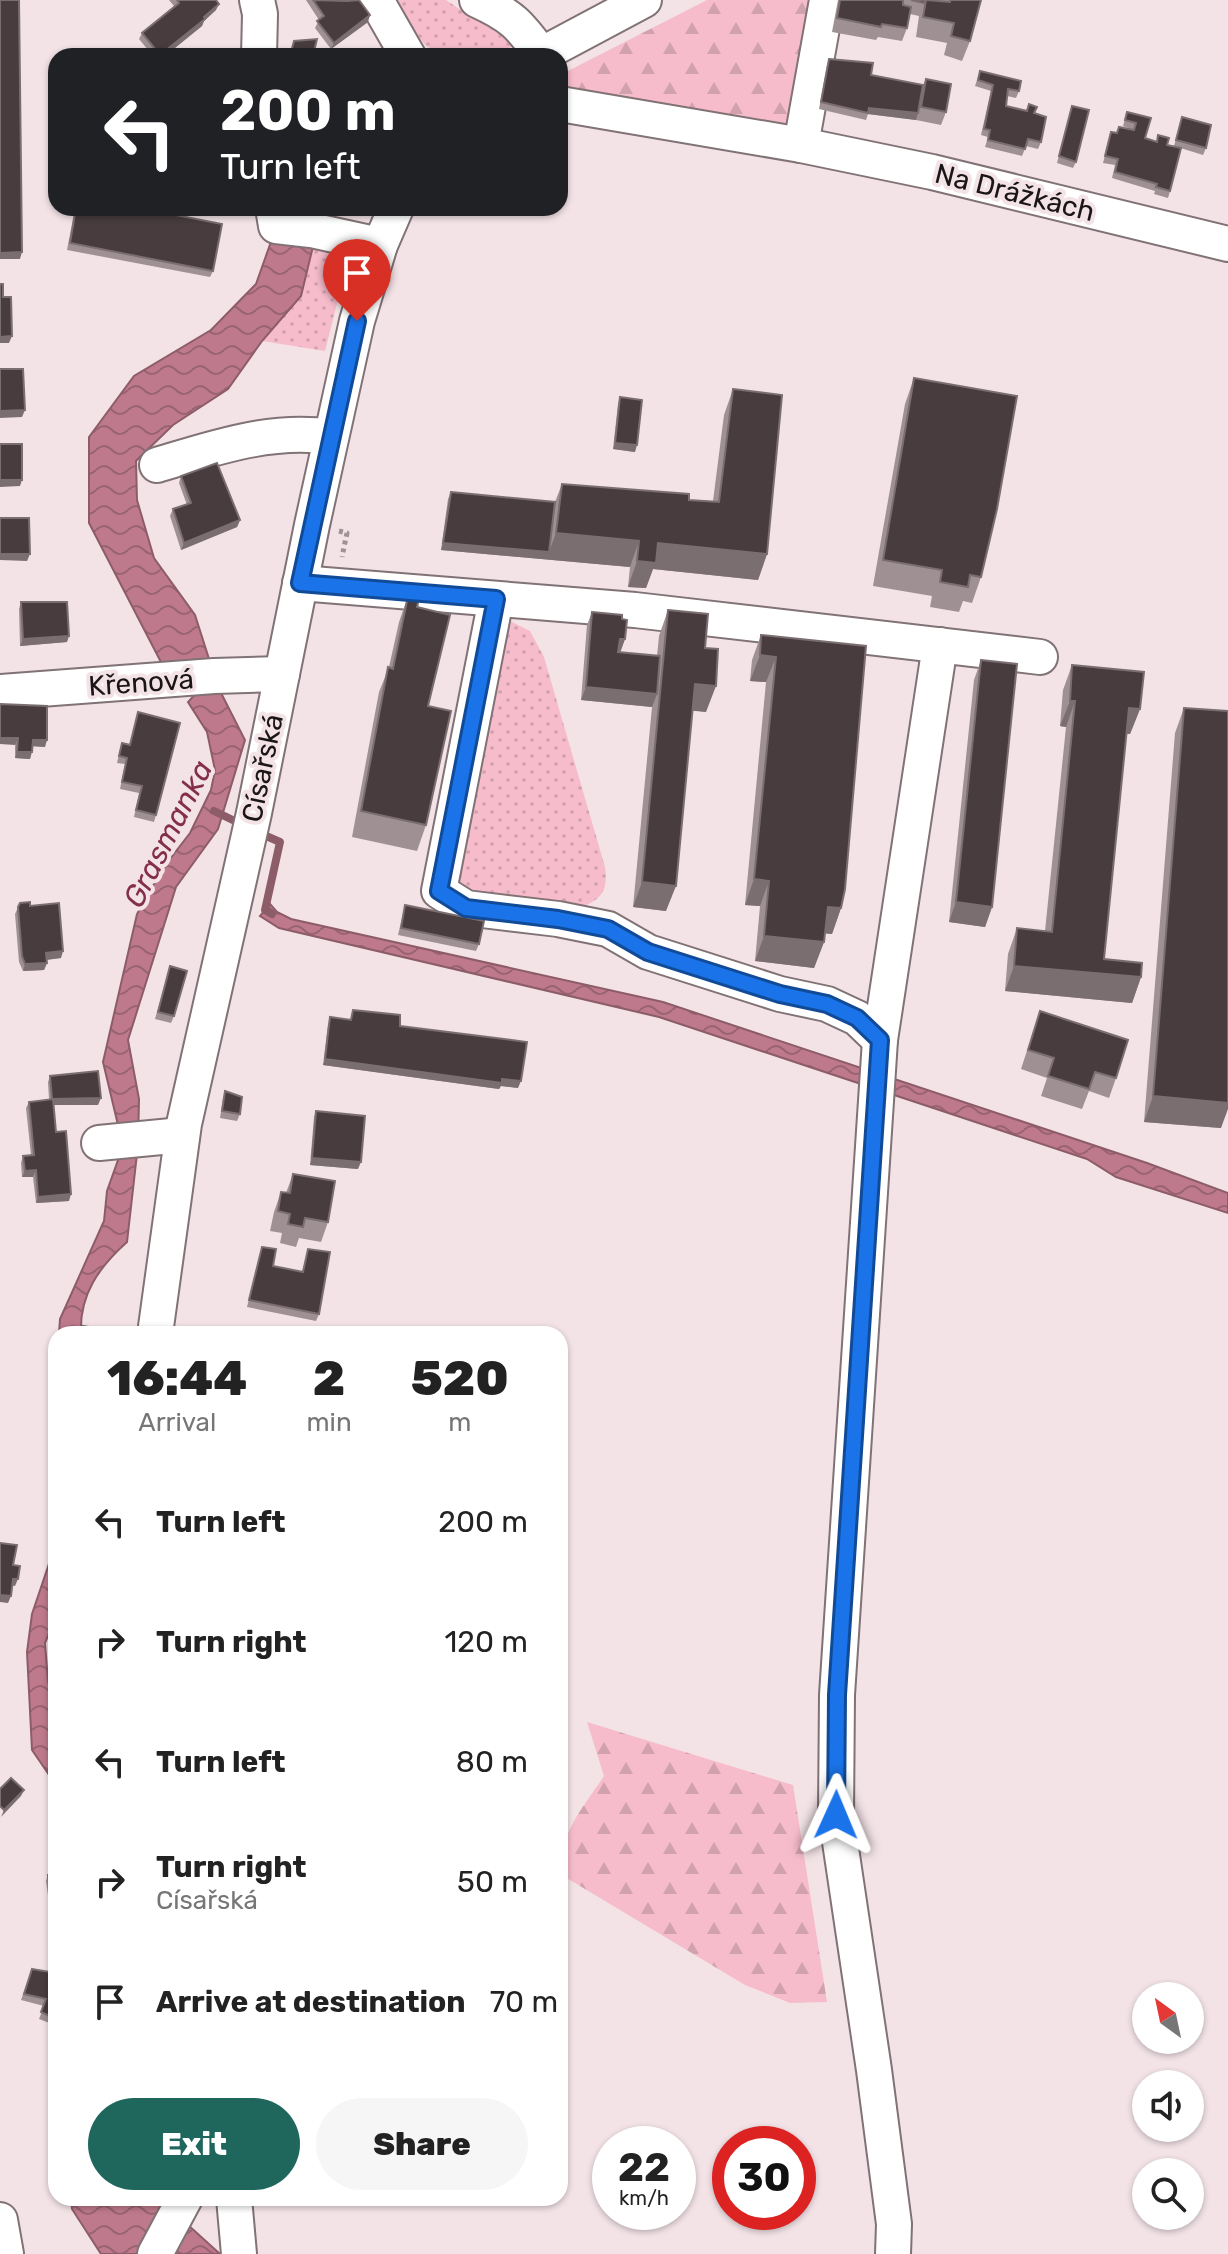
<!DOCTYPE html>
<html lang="en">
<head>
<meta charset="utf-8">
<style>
  :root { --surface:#fff; --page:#f6f6f6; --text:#222; --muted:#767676; --accent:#1f675d }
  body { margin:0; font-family:Rubik,sans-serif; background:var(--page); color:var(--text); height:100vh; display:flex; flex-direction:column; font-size:30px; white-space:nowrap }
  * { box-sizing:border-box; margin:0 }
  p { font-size:26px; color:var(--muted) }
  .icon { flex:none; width:44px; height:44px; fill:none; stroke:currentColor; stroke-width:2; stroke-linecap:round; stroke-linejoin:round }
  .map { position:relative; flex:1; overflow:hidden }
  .panel { position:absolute; left:48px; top:1326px; width:520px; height:880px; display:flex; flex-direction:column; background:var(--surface); border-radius:24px; box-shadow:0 2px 6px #0004 }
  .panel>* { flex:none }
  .banner { position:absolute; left:48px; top:48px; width:520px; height:168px; border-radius:24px; box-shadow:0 2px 6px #0004; background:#202124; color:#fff; overflow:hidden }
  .needle { width:52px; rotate:327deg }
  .tools { position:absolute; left:1132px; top:1982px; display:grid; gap:16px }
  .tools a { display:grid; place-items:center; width:72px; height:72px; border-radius:50%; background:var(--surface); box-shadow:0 2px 6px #0004; font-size:40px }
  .speed { position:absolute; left:592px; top:2126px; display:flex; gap:16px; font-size:40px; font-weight:700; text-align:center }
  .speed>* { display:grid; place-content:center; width:104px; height:104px; border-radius:50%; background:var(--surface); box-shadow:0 2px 6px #0004; line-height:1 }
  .speed small { font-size:20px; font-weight:400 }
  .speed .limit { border:12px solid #d22; background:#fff; color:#111 }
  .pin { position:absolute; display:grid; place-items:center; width:68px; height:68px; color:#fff; margin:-82px -34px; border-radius:50% 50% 50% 0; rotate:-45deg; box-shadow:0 0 8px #0007 }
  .pin .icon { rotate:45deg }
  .me { position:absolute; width:88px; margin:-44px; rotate:1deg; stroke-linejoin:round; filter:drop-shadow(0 0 6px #0008) }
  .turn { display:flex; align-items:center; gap:28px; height:168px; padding:0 40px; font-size:36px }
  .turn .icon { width:104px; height:104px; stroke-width:2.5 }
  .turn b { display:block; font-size:56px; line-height:68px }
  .eta { display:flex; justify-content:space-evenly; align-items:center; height:136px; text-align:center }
  .eta b { font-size:48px; font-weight:800; line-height:56px }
  .action { display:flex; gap:16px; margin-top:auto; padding:16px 40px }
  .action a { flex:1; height:92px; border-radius:48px; background:var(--accent); color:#fff; font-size:32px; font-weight:800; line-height:92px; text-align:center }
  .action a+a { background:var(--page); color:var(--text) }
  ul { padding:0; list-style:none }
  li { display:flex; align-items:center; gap:24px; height:120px; padding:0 40px }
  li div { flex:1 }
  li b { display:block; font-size:30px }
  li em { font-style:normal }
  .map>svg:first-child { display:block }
  .grass { fill:url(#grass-dots) }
  .forest { fill:url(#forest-firs) }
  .water { fill:url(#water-waves); stroke:#8d5c69; stroke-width:2 }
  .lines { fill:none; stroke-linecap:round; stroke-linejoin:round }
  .stream { stroke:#8d5c69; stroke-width:8 }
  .minor-casing { stroke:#807275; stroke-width:38 }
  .path { stroke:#9e9295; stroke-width:5; stroke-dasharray:4 4; stroke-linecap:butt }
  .minor { stroke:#fff; stroke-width:34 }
  .wall { fill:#9e9093 }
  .shaded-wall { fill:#7b6e71 }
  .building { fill:#483c3f; stroke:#7b6e71; stroke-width:2 }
  .route-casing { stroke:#114b97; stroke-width:20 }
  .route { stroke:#1a73e8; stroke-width:14 }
  .labels { text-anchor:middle; stroke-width:8; stroke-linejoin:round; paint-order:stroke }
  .street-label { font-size:28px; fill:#1a1516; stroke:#f3e3e7 }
  .water-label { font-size:30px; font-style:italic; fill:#832f4c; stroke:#f3e3e7 }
</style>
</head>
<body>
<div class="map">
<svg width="1228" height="2254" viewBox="0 0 1228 2254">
  <defs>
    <pattern id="grass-dots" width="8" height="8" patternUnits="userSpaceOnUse" patternTransform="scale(2)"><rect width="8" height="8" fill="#f6bccb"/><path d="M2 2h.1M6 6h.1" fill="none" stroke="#d2a1ae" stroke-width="1.8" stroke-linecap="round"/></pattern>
    <pattern id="forest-firs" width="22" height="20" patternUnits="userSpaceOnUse" patternTransform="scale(2)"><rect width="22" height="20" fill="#f6bccb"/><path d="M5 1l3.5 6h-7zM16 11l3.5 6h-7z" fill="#d2a1ae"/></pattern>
    <pattern id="water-waves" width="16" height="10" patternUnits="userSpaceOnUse" patternTransform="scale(2)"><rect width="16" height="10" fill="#be7a8c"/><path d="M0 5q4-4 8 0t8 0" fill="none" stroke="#9a6371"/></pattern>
  </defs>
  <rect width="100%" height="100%" fill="#f3e3e7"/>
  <!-- grass -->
  <g class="grass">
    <path d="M390,0h56l18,12 37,13 13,14 -3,8 -15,9h-52l-19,-11z"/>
    <path d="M315,238l34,18 -24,95 -63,-10 39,-45z"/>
    <path d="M504,618l26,13 14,26 61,210c3,22 -2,32 -23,40l-127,-17z"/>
  </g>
  <!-- forest -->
  <g class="forest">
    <path d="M707,0h111l-22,129 -236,-43v-11z"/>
    <path d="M587,1722l206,63 34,217 -37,1 -45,-18 -185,-111c0,-42 22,-65 44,-98z"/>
  </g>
  <!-- water -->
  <g class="water">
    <path d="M283,208h22l2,14 8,16 -14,58 -39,45 -34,48 -55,36 -37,36 1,39 17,58 41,57 23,72 27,53 -27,89 -42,58 -48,153 11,59 -1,46 -11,97c-28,25 -48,53 -46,92h-22l1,-15 44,-98 3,-30 16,-45 -20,-84 34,-148 26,-46 27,-35 21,-43 4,-20 -8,-38 -19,-30 12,-13 -37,-23 -74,-143v-86l45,-61 77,-46 45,-46z"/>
    <path d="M270,904l7,8 14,7 372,83 484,161 81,30v20l-112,-36 -29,-18 -428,-142 -380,-89 -19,-12z"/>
    <path d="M56,1543v73l-11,27 3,38 8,33v71l-24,-35 -5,-98 5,-38z"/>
    <path d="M71,2198h70l19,6 3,6 24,14 33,30h5h-124l-29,-45z"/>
  </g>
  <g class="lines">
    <!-- stream -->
    <g class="stream">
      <path d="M214,811l27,13"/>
      <path d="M257,832l23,10 -15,68 7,4"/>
    </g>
    <!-- minor casing -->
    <g class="minor-casing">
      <g id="minor">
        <path d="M257,0l3,14 -1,42"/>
        <path d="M376,0l32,56"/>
        <path d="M477,0c35,16 42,24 64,54"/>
        <path d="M539,56l105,-56"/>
        <path d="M560,104l241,41 131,27 296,72"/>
        <path d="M801,145l26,-145"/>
        <path d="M273,208l3,18 35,4 69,15"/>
        <path d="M157,465c57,-17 114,-37 174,-28"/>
        <path d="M300,583l335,27 405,47"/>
        <path d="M496,599l-57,292 27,17 92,11 50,10 40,23 132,42 47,10 30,14 23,22"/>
        <path d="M0,692l214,-16 68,-2"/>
        <path d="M99,1143l83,-8"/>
        <path d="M155,1334l29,-210 70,-311 58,-288 45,-204 23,-76 16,-37"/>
        <path d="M234,2198l5,56"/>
        <path d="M0,2220l6,34"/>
        <path d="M155,2254l30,-56"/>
        <path d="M893,2254l1,-30 -20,-154 -38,-255 1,-120 43,-655 60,-395"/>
      </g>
    </g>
    <!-- path -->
    <path class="path" d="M339,531l8,2 -5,24"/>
    <!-- minor -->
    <use href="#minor" class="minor"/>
  </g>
  <!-- wall -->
  <g class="wall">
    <path d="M169,0h47v10l-12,11 -2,5 -37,30h-12l-14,-17 3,-6 32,-27z"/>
    <path d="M306,0h40l22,22 -37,27 -16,-21 4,-8z"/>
    <path d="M838,0h143l-11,41 -8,20 -18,-6 3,-12 -31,-6 3,-21 -9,-2 -3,14 -5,13 -24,-4 -2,3 -44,-8z"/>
    <path d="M829,59l42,16 52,10 3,-6 20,33 -5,13 -25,-5 -48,-6 -2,6 -47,-11 8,-44z"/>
    <path d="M980,71l39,20 -3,7 -9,-2 -1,10 20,5 3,-7 5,9 7,29 -3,7 -12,-3 -4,10 -37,-9 3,-10 -7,-2 10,-44 -16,-5z"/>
    <path d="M1072,106l4,56 -3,6 -16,-5z"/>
    <path d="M1127,112l24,6 -6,20 22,7 3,46 -2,7 -14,-4 1,-3 -43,-13 3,-13 -12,-2 8,-31 5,1 3,-6 15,3 -11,-4z"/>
    <path d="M1182,117l24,31 -3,7 -29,-9z"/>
    <path d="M75,208h65l73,63 -3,6 -143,-27z"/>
    <path d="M914,378l67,199 -9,26 -9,-2 -4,11 -29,-5 2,-11 -59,-10 32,-182z"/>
    <path d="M733,389l34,165 -9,26 -105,-11 -7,19 -18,-1 2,-20 -189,-17 7,-51 3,-7 104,10 7,-18 127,16 24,1 11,-86z"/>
    <path d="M620,397l15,55 -22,-3 5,-45z"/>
    <path d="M181,476l59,44 -3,7 -56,23 -11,-34 3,-7 14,-4 -8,-22z"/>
    <path d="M408,596l9,11 11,99 -2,119 -9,26 -65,-14 27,-145 10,-25 10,-45z"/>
    <path d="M21,602l46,40 -47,4 -1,-37z"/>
    <path d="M668,610l37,38 1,64 -14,-2 -26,201 -33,-4 19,-200 -71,-7 6,-75 5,-13 33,27 -5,13 37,4 2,-20z"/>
    <path d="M761,635l105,11 -25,262 -9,26 -7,-1 -1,9 -10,26 -59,-7 5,-55 -15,-1 21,-223 -16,-1 2,-21z"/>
    <path d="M981,660l11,247 -7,20 -36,-5 25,-242z"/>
    <path d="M1072,665l68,44 -10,25h-4l-22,225 37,18 -9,26 -127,-12 3,-37 9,-26 28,3 21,-204 -6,-1 3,-36z"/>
    <path d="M0,704l45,43 -13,-1 -2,13 -15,-1v-13z"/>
    <path d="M1184,708l37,420 -77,-6 31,-389z"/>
    <path d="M138,712l18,103 -2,7 -20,-5 5,-24 -19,-4 5,-25 -8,-1 3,-13 2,-7 8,1z"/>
    <path d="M20,903l10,3 31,52 -14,2v3l-3,7 -21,1 -4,-9 -4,-48z"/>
    <path d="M405,905l74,39 -3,7 -78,-16z"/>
    <path d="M168,973l6,43 -3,7 -16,-4z"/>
    <path d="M353,1010l47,16 118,62 -17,-2 -2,3 -176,-24 5,-41 2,-7 20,3z"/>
    <path d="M1040,1011l76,67 -7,20 -20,-7 -7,18 -41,-13 6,-18 -26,-9z"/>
    <path d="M50,1076l48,29h-44l2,27 13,69 -33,2 -3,-26h-11l-1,-14 2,-7 8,-1 -5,-47 3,-6 20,-3 -1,-17z"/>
    <path d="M225,1091l15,23 -3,7 -17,-3 3,-20z"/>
    <path d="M316,1111l42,58 -48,-4 4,-48z"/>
    <path d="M293,1174l35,48 -7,20 -22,-4 -3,9 -16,-4 2,-10 -12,-2 4,-19 7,-20 5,1z"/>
    <path d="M262,1247l11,19 29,6 6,-23 11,65 -3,7 -69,-14z"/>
    <path d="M48,1875l8,40 -5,1 -5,-35z"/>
    <path d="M32,1969l24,44 -4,11 -13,-5 5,-13 -23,-6z"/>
  </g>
  <!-- shaded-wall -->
  <g class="shaded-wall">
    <path d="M219,4l-3,6 -12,11 -2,5 -37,30h-5z"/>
    <path d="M370,15l-2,7 -37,27 3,-6z"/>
    <path d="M869,108l49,5 -2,7 -48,-6z"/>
    <path d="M22,252l-2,7h-20v-6z"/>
    <path d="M12,336l-3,7h-9v-6z"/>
    <path d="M25,410l-3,7 -22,1v-7z"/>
    <path d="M615,443l22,2 -2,7 -22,-3z"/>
    <path d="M0,480h22l-2,6 -20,1z"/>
    <path d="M240,520l-3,7 -56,23 3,-7z"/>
    <path d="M556,533l83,8 -9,26 -189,-17 2,-7 106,9z"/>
    <path d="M658,543l109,11 -9,26 -105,-11 -7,19 -18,-1 9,-26z"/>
    <path d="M0,554h30l-3,7 -27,-1z"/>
    <path d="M69,636l-2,6 -47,4 3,-7z"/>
    <path d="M620,639h5l-5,14 -5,-1z"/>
    <path d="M760,655l16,2 -10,25 -16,-1z"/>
    <path d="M695,684l21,2 -10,26 -21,-2z"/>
    <path d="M586,687l71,7 -5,13 -71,-7z"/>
    <path d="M1070,701h5l-9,26 -6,-1z"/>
    <path d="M1129,708l11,1 -10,25 -10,-1z"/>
    <path d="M0,738h18l-3,7 -15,-1z"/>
    <path d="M33,740h14l-2,7 -15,-1z"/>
    <path d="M17,752h15l-2,7 -15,-1z"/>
    <path d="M754,879l15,2 -9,25 -15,-1z"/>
    <path d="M642,882l34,4 -10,25 -33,-4z"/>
    <path d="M956,902l36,5 -7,20 -36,-5z"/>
    <path d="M828,907l13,1 -9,26 -13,-1z"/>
    <path d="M764,936l60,6 -10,26 -59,-7z"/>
    <path d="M63,951l-2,7 -17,2 2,-7z"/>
    <path d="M47,963l-3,7 -21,1 2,-7z"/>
    <path d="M1014,966l127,11 -9,26 -127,-12z"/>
    <path d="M325,1059l196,22 -3,7 -17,-2 -2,3 -176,-24z"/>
    <path d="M1153,1096l75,7v6l-7,19 -77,-6z"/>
    <path d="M101,1098l-3,7h-48l2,-6z"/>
    <path d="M312,1158l49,4 -3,7 -48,-4z"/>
    <path d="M36,1170l-3,7h-11l3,-6z"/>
    <path d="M71,1194l-2,7 -33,2 2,-6z"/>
    <path d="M13,1579h5l-3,7 -5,-1z"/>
    <path d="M0,1595l11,1 -3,7 -8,-1z"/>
    <path d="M24,1790l-3,6 -20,21 3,-7z"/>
    <path d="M53,1909h3v6l-5,1z"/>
  </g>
  <!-- building -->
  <g class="building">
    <path d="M0,0h19l3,252 -22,1z"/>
    <path d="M177,0h39l3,4 -15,13 1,2 -45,36 -18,-22 37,-30z"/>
    <path d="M313,0l34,1 12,-1 11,15 -36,28 -17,-22 7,-5z"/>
    <path d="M840,0h63v5l8,2 -4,21 -25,-4 -1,3 -44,-9z"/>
    <path d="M911,0h14l-1,3z"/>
    <path d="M926,0l24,2v-2h31l-11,41 -19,-5 3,-13 -31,-6z"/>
    <path d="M317,39l-4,17h-23l4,-15z"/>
    <path d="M829,59l44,4 -2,12 52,10 -5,28 -49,-5 -1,5 -47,-11z"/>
    <path d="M980,71l41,10 -2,10 -11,-2 -2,17 21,5 2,-7 8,3 -3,6 12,4 -5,25 -13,-3 -3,10 -37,-9 2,-10 -6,-1 9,-44 -15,-5z"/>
    <path d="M926,79l25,5 -5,28 -25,-5z"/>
    <path d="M1072,106l17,4 -13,52 -17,-6z"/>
    <path d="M1127,112l24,6 -6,20 12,4 1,-7 11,3 -2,7 14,3 -11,43 -14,-4 1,-3 -42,-12 3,-13 -13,-3 6,-24 6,1 2,-6 15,3 2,-7 -11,-3z"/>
    <path d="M1182,117l29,8 -5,23 -30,-8z"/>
    <path d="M76,208h64l82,16 -9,47 -143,-28z"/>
    <path d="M0,284h3v13h8l1,39 -12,1z"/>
    <path d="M0,369h23l2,41 -25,1z"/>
    <path d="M914,378l103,18 -20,113 -16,68 -11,-2 -2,12 -28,-5 2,-12 -59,-10z"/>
    <path d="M733,389l49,6 -15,159 -109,-11 -2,20 -19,-2 2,-20 -83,-8 6,-49 127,10v6l30,2z"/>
    <path d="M620,397l22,3 -5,45 -22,-2z"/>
    <rect x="0" y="444" width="22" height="36"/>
    <path d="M217,463l23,57 -56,23 -11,-34 18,-6 -10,-27z"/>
    <path d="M451,492l104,10 -6,50 -106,-9z"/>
    <path d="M0,518h29l1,36h-30z"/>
    <path d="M408,596l11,3 -2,8 33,8 -22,91 23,5 -25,114 -65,-14 27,-144 5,2z"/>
    <path d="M21,602h46l2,34 -46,3z"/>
    <path d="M668,610l40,4 -3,34 13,1 -2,37 -21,-2 -19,202 -34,-4z"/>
    <path d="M592,612l30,3v4l5,1 -2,19h-5l-2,13 42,4 -3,38 -71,-7z"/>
    <path d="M761,635l105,11 -21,243 -4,19 -13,-1 -4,35 -60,-6 5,-55 -15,-2 22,-222 -16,-2z"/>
    <path d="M981,660l36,4 -25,243 -36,-5z"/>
    <path d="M1072,665l72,7 -4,37 -11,-1 -25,251 38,4 -1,14 -127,-11 3,-38 35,4 23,-231h-5z"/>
    <path d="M0,704l47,2v34h-14l-1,12h-15l1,-14h-18z"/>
    <path d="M1184,708l44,3v392l-75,-7z"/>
    <path d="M138,712l42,11 -24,92 -20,-5 6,-24 -20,-4 5,-24 -8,-2 3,-13 8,2z"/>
    <path d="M30,902v4l29,-3 4,48 -17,2 1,10 -22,1 -3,-8 -4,-49 2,-4z"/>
    <path d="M405,905l79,16 -5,23 -78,-16z"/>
    <path d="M170,966l17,5 -13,45 -16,-4z"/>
    <path d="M353,1010l47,5v11l127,16 -6,39 -19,-2v4l-177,-24 5,-42 21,3z"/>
    <path d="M1040,1011l88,29 -12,38 -21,-6 -6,17 -41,-13 6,-18 -26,-8z"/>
    <path d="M98,1071l3,27 -49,1 -2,-23z"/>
    <path d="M225,1091l17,6 -2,17 -18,-3z"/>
    <path d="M53,1099l3,33 10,-1 5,63 -33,3 -2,-27 -11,1 -2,-15 11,-1 -5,-53z"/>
    <path d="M316,1111l49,5 -4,46 -49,-4z"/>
    <path d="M293,1174l42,7 -7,41 -23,-4 -2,9 -15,-3 2,-10 -12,-3 3,-19 9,1z"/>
    <path d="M262,1247l14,2 -3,17 30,6 5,-23 22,3 -11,62 -70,-14z"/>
    <path d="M83,1326l37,6v2h-38z"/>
    <path d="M0,1543l17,2 -4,20 7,1 -2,13h-5l-2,17 -11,-1z"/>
    <path d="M11,1778l13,12 -20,20 -4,-4v-17z"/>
    <path d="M56,1873v36h-3l-5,-34z"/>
    <path d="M32,1969l24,4v40l-2,5 -13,-6 5,-13 -22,-5z"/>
  </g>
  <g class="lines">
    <!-- route casing -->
    <g class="route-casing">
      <path id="route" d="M357,321l-57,262 196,16 -57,292 27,17 92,11 50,10 40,23 132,42 47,10 30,14 23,22 -43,655 -1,120"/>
    </g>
    <!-- route -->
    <use href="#route" class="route"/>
  </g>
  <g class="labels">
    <!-- street labels -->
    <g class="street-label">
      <text transform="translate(1015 192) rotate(14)" y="10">Na Drážkách</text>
      <text transform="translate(141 682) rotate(-4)" y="10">Křenová</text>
      <text transform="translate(262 768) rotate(-78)" y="10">Císařská</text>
    </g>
    <!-- water labels -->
    <g class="water-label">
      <text transform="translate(168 834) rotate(-63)" y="10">Grasmanka</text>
    </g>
  </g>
</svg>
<div class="tools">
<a><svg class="needle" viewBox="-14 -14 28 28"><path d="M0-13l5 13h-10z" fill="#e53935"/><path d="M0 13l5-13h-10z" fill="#767676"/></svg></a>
<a><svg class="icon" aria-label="sound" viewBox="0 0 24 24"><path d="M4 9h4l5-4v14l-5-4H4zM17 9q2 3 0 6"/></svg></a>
<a><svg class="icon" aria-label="search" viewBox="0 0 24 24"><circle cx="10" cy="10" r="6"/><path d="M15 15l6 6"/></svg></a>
</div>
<div class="speed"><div>22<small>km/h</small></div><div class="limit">30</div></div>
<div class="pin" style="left:357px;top:321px;background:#d93025"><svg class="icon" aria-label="arrive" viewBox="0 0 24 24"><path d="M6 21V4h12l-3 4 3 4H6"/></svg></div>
<svg class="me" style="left:836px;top:1815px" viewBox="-20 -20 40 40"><path d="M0-17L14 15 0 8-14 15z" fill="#1a73e8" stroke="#fff" stroke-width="4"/></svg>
<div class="banner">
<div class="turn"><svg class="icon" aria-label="left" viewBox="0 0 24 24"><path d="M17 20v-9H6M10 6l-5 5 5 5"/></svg><div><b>200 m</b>Turn left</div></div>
</div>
<section class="panel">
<div class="eta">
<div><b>16:44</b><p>Arrival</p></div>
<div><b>2</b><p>min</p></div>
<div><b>520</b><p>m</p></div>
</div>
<ul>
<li><svg class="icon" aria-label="left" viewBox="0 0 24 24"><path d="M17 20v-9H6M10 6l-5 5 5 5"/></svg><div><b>Turn left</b></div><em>200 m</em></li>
<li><svg class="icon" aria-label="right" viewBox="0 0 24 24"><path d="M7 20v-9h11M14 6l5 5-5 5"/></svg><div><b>Turn right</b></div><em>120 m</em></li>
<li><svg class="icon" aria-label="left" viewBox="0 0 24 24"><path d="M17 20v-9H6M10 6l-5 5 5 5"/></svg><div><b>Turn left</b></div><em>80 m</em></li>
<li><svg class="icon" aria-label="right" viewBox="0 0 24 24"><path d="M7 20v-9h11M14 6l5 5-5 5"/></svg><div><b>Turn right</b><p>Císařská</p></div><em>50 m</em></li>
<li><svg class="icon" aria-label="arrive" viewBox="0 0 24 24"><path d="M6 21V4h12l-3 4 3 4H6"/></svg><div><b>Arrive at destination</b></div><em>70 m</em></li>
</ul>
<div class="action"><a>Exit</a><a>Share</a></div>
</section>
</div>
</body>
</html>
